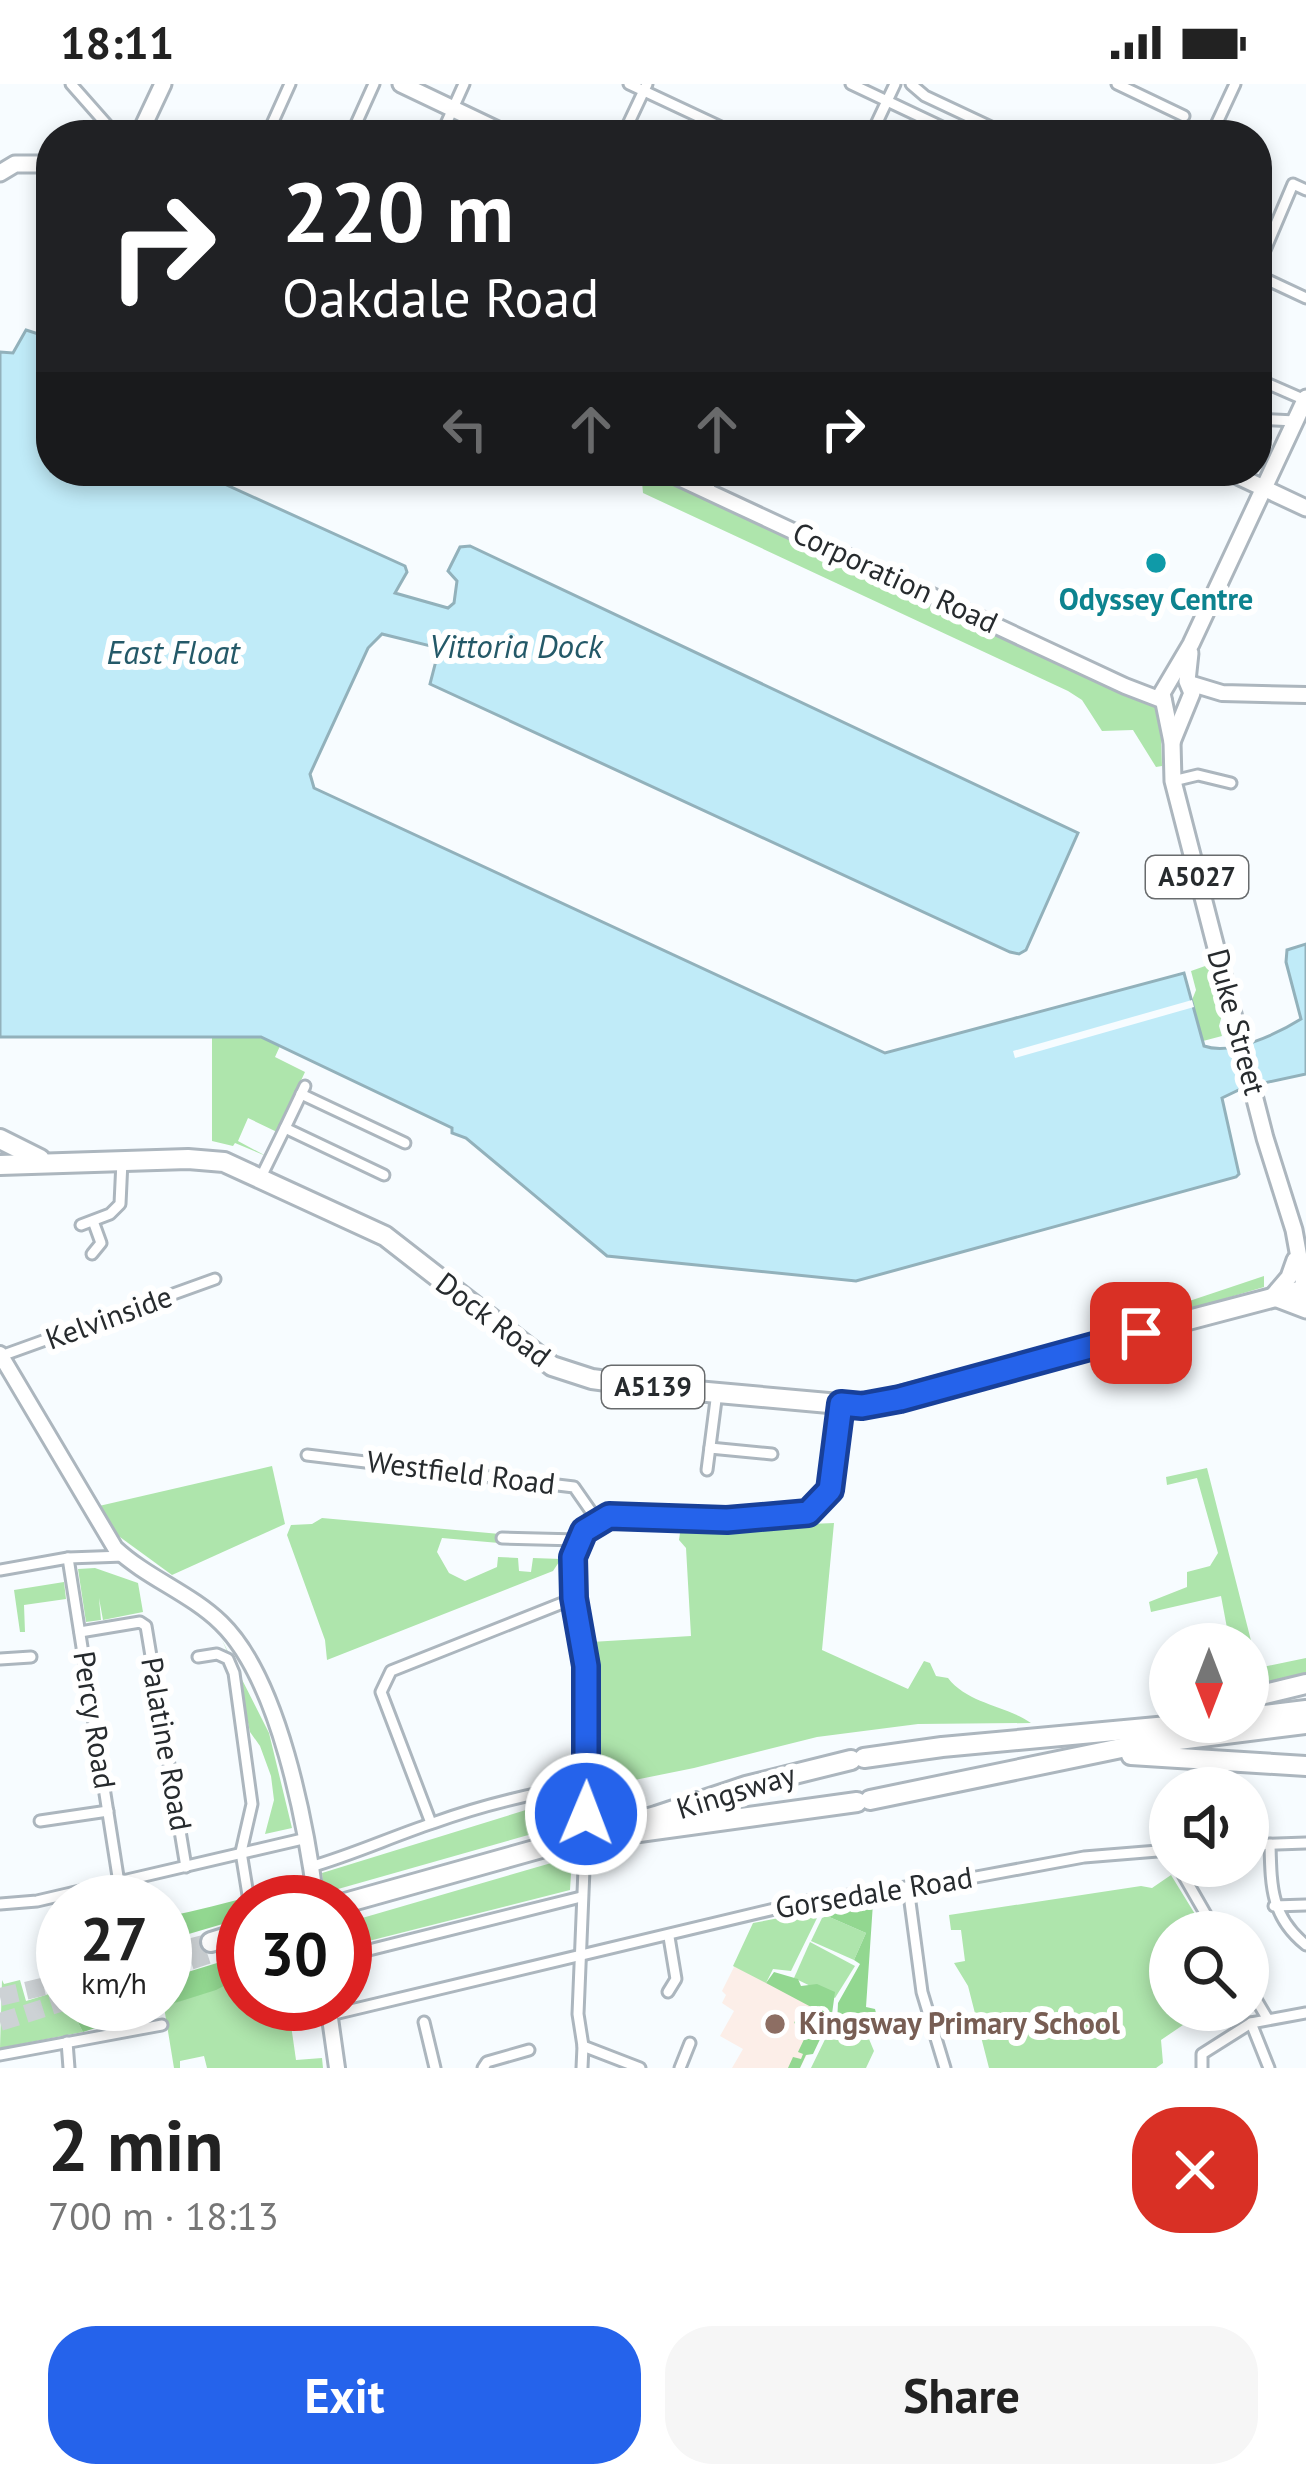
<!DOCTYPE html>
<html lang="en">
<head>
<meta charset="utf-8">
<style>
  :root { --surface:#fff; --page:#f6f6f6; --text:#222; --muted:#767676; --accent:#2563eb }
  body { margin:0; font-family:"PT Sans",sans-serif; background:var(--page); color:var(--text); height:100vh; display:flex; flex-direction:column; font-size:45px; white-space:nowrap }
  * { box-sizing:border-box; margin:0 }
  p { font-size:39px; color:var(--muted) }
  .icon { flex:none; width:66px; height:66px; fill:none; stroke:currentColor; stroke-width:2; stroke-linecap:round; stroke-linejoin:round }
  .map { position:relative; height:1984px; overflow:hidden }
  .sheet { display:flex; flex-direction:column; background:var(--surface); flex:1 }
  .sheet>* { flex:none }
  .top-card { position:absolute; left:36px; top:36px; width:1236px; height:366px; border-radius:48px; box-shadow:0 6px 18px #0003; background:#202124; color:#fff; overflow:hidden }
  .needle { width:78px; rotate:180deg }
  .buttons { position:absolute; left:1149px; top:1539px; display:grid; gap:24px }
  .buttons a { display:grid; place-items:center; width:120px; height:120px; border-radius:50%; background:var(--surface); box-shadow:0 6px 18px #0003; font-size:60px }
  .speed { position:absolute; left:36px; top:1791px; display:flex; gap:24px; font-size:60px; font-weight:700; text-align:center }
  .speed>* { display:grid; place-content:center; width:156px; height:156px; border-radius:50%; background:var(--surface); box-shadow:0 6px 18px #0003; line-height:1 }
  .speed small { font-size:30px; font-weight:400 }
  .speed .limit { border:18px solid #d22; background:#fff; color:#111 }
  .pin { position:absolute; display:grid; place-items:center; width:102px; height:102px; color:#fff; margin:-51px; border-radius:24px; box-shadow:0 6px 18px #0006 }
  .me { position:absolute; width:132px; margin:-66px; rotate:1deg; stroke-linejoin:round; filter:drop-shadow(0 0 9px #0008) }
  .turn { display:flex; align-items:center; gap:42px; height:252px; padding:0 48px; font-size:54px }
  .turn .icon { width:156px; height:156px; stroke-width:2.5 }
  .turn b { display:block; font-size:84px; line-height:102px }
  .lanes { display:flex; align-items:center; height:114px; padding:0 48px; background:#0003; justify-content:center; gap:60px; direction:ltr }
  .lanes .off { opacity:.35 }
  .round { display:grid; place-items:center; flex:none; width:126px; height:126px; border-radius:48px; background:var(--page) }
  .head { display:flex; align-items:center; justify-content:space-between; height:204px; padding:0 48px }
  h1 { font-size:72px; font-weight:800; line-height:90px }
  .cta { display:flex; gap:24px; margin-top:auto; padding:24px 48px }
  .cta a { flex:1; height:138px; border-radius:48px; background:var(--accent); color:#fff; font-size:48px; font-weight:800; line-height:138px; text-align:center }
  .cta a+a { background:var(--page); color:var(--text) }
  .status { display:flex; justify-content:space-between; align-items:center; height:84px; padding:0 60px; background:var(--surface); direction:ltr }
  .status svg { height:33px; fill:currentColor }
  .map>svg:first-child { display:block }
  .education { fill:#fceee8 }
  .green { fill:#aee5ac }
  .forest { fill:#92d790 }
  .water { fill:#c0ebf8; stroke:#92b1bb; stroke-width:3 }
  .pier { fill:#f7fcff }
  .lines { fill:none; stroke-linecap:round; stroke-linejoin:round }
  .highway-tunnel { stroke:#cdd2d5; stroke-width:18; stroke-dasharray:18 9; stroke-linecap:butt }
  .street-casing { stroke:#acb6be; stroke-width:15 }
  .secondary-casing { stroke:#acb6be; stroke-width:20 }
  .primary-casing { stroke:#acb6be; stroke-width:21 }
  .highway-casing { stroke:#acb6be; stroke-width:24 }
  .street { stroke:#fff; stroke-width:9 }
  .secondary { stroke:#fff; stroke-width:14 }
  .primary { stroke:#fff; stroke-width:15 }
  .highway { stroke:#fff; stroke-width:18 }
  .street-bridge-casing { stroke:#acb6be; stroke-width:15; stroke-linecap:butt }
  .street-bridge { stroke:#fff; stroke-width:9 }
  .route-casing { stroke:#184099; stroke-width:30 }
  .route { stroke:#2563eb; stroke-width:21 }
  .culture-dot { fill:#0f9aa8; stroke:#fff; stroke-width:4.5 }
  .education-dot { fill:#8d6e63; stroke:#fff; stroke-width:4.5 }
  .labels { text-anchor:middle; stroke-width:12; stroke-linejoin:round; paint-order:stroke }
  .shield { fill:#fff; stroke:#686b6d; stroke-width:3 }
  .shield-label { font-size:27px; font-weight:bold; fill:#272b2e }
  .street-label { font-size:30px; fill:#272b2e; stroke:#fff }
  .culture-label { font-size:30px; font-weight:bold; fill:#0d838f; stroke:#fff }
  .education-label { font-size:30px; font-weight:bold; fill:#785e54; stroke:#fff; text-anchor:start }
  .water-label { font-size:33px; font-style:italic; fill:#245968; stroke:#fff }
</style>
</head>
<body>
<div class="status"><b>18:11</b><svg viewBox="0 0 49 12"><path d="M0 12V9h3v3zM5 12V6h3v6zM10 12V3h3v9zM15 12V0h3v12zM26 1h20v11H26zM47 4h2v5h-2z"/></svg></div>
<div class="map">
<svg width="1306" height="1984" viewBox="0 0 1306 1984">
  <rect width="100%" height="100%" fill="#f7fcff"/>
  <!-- education -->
  <path class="education" d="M735,1881l94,48 -29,55h-68l11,-19 -23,-13 14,-25 -12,-8 4,-8 -4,-4z"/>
  <!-- green -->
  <g class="green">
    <path d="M618,387h28l469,219 45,19 2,57 -6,1 -23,-37 -31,1 -20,-31 -14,-9 -425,-198 -1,-11z"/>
    <path d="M1208,881l14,50 -3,11 3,10 -19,5 -11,-41 4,-10 -5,-19z"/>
    <path d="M212,953h49l19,9 -5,11 30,15 -28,60 -29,-14 -10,23 28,15 -31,-13 -2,3 -21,-5z"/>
    <path d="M1264,1192v11l-202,60 -1,-3z"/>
    <path d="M272,1382l13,58 -113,51 -59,-43 -14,-26z"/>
    <path d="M1207,1384l51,200 48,-10v21l-58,13v-48h-18l-9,-48 -70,16 -2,-10 38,-15v-15l23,-6 8,-13 -21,-75 -30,7 -1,-8z"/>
    <path d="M322,1434l178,16 -1,9 -57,-5 -5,14 12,21 16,8 32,-14 1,-10 20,1 1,13 12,1 2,-14 28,1 -8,12 -226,89 -2,-20 -38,-105 4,-10 21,-1z"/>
    <path d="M834,1439l-12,127 86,39 16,-28 6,2 6,13 12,2c20,26 57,27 83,45l-113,1 -101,13 -123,31 -99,20v-98l-4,-48 100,-6 -5,-88 -7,-8 1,-7 8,-4z"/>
    <path d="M95,1484l43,15 5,29 -40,8 -4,-22 2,22 -15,2 -8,-53z"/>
    <path d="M64,1498l2,17 -42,6 1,27h-5l-6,-42z"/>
    <path d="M222,1556l47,93 23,95 -27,6 9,-34 -3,-24 -11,-30 -10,-14 -12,-57z"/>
    <path d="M568,1713l6,5v20l-250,71 -2,-20z"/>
    <path d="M572,1773l-2,33 -225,57v-24z"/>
    <path d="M1171,1791l35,57h-36v78h35l-44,30 2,23 -7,5h-167l-21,-82 -14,-23 11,-2 -4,-31h-10l-2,-15 192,-29 11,2z"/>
    <path d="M826,1825l-7,5 -28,57 -18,-2 -7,14 -33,-17 20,-43z"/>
    <path d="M827,1832l39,17 -12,27 -43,-19 11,-23z"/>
    <path d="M810,1858l45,24 -20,32 -41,-20z"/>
    <path d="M243,1892v28h45l8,56 26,-2 1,10h-116l-3,-12 -24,5v7h-6l-10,-61z"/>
    <path d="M2,1896l2,4 16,-4 6,21 36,-11 1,14h5l15,28 -83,16z"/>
    <path d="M834,1937l16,15 19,3 5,12 -8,17h-55z"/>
  </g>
  <!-- forest -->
  <g class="forest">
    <path d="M298,1791l3,24 -58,3v16l-78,23v-24c39,-8 75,-17 110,-29l1,-6z"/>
    <path d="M873,1819l-7,104 9,2 4,16 -14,4 -7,9 -14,-4 -7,-11 1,-20 22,-39 -6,-4 12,-27 -39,-17 8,-9z"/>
    <path d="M243,1871v21l-27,14 -133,42 -15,-28h97v-25z"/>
    <path d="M774,1888l24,7 3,7 16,-2 18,8 -3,22 -19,40 -7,1 -6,13h-12l5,-11 8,2 2,-5 -5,-2 10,-21 -14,-8 5,-11 13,1 1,-5 -47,-25z"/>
  </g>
  <!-- water -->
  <path class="water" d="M26,246l25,8v133h145l209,95 2,6 -12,21 53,15 6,-5 3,-22 -9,-10 12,-24 10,-1 608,287 -52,117 -7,4 -9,-2 -580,-268 8,-31 -7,-7 -49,-12 -14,14 -58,126 4,14 571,265 299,-80 20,73c27,10 73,-12 97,-27l-15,-57 1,-12 19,-6v130l-61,13 -23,11 17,76 -3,3 -380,104 -249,-25 -141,-118 -14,-5v-5l-191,-91h-261v-685l13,1z"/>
  <!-- pier -->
  <path class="pier" d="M1192,916l2,7 -179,51 -2,-7z"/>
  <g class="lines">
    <!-- highway-tunnel -->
    <g class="highway-tunnel">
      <path d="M165,1870l46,-12"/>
      <path d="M165,1885l49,-16"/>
      <path d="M0,1913l63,-15"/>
      <path d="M0,1938l63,-20"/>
    </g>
    <!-- street casing -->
    <g class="street-casing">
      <g id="street">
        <path d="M71,0l45,51"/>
        <path d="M629,0l109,51"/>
        <path d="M851,0l108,51"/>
        <path d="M911,0l14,12 83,39"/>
        <path d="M1117,0l67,32"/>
        <path d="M267,51l23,-51"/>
        <path d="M351,51l23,-51"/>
        <path d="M441,51l23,-51"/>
        <path d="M623,51l24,-51"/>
        <path d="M871,51l24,-51"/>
        <path d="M1233,51l-18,-8 20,-43"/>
        <path d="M1257,185l36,-85 13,6"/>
        <path d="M1257,191l49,23"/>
        <path d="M1257,295l48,21"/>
        <path d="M1257,335l38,2"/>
        <path d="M707,407l9,-20"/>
        <path d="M1173,697l25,-6 33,8"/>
        <path d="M305,1002l-20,42 99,47"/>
        <path d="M301,1010l104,49"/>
        <path d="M261,1093l24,-49"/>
        <path d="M81,1141l29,-11 10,-10 2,-43"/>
        <path d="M92,1170l9,-11 -8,-22"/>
        <path d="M1,1272l214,-77"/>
        <path d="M710,1364l62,6"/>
        <path d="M307,1371l267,32 23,33"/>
        <path d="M707,1386l10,-78"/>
        <path d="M502,1454l76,2"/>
        <path d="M68,1474l51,325"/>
        <path d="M0,1486l68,-12 56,-2"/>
        <path d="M80,1548l60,-10 6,4 40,241"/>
        <path d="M198,1573l19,-3 11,5 6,14 18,131 -11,48 7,43"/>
        <path d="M0,1575l31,-2"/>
        <path d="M586,1730v-147l-11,-69 -2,-41 10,-26 26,-15 118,3 82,-6 21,-23 11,-86"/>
        <path d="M40,1737l68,-10"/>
        <path d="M431,1739l-50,-131 10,-21 184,-73"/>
        <path d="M1270,1760c1,43 1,73 36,101"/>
        <path d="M1248,1761l58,-2"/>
        <path d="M1178,1782l38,66"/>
        <path d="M310,1783c42,-12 81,-30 123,-44 49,-18 101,-30 153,-39"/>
        <path d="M908,1803l14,105 23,76"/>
        <path d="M0,1820l37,-3 270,-63"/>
        <path d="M1274,1822l32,-1"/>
        <path d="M345,1872l236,-59"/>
        <path d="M1248,1902l19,32"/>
        <path d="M668,1908l8,-13 -7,-42"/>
        <path d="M330,1931l478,-114 168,-24 108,-20 86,-7"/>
        <path d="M424,1938l11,46"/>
        <path d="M1251,1939l18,45"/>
        <path d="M67,1958l2,26"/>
        <path d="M583,1962l57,22"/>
        <path d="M0,1971l162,-30"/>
        <path d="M483,1984l4,-6 42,-12"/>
        <path d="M582,1984l1,-22 -5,-32 6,-145"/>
        <path d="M680,1984l10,-25"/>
        <path d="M1202,1984v-14l49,-31 55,-10"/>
      </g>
    </g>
    <!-- secondary casing -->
    <g class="secondary-casing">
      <g id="secondary">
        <path d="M664,387l461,215 39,15"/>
        <path d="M1189,599l33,10 84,2"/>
        <path d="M0,1270l115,194c32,30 75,45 106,75 58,56 85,201 95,279"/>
        <path d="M328,1920l9,64"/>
      </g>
    </g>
    <!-- primary casing -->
    <g class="primary-casing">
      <g id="primary">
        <path d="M401,0l107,51"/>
        <path d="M139,51l24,-51"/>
        <path d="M0,89l15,-9h36"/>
        <path d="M1306,314l-115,246 -29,49 10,49 1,39 92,357 29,92 12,66"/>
        <path d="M1227,387l79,37"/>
        <path d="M1172,658l20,-49 -5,-12 3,-28"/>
        <path d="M1295,1176l-6,17 -17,20 34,13"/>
      </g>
    </g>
    <!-- highway casing -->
    <g class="highway-casing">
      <g id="highway">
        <path d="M0,1055l40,20"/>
        <path d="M0,1081l188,-6 36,3 161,74 167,130 40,13 60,8 210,19 444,-117"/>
        <path d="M1248,1614l58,-14"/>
        <path d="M1248,1633l58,-7"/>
        <path d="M1131,1671l175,11"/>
        <path d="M864,1674l78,-11 269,-25"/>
        <path d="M870,1716l261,-54 175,-22"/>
        <path d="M632,1749l225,-31"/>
        <path d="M345,1819l311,-87 90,-30 105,-26"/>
        <path d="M211,1858l32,-10"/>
      </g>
    </g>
    <!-- street -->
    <use href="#street" class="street"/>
    <!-- secondary -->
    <use href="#secondary" class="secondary"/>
    <!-- primary -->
    <use href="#primary" class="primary"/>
    <!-- highway -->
    <use href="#highway" class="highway"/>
    <!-- street-bridge casing -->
    <g class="street-bridge-casing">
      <path id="street-bridge" d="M584,1785l2,-55"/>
    </g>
    <!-- street-bridge -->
    <use href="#street-bridge" class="street-bridge"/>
  </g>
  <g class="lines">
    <!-- route casing -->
    <g class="route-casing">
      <path id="route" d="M586,1730v-148l-12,-68 -1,-41 11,-26 25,-15 118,4 81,-7 22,-23 11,-86 21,2 38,-7 241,-66"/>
    </g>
    <!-- route -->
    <use href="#route" class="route"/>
  </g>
  <!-- markers -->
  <circle class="culture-dot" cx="1156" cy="479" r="12"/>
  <circle class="education-dot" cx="775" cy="1940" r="12"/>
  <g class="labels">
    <!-- shield labels -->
    <g class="shield">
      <rect x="1146" y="772" width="102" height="42" rx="9"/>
      <rect x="602" y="1282" width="102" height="42" rx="9"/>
    </g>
    <g class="shield-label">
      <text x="1197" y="802">A5027</text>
      <text x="653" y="1312">A5139</text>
    </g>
    <!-- street labels -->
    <g class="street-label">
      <text transform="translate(895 494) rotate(25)" y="10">Corporation Road</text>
      <text transform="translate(1236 938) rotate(75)" y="10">Duke Street</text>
      <text transform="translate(109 1234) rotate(-20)" y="10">Kelvinside</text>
      <text transform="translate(493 1236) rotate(37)" y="10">Dock Road</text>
      <text transform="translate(461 1389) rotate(7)" y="10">Westfield Road</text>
      <text transform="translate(94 1636) rotate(81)" y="10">Percy Road</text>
      <text transform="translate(166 1660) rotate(80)" y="10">Palatine Road</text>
      <text transform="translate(736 1708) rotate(-17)" y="10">Kingsway</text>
      <text transform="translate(874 1809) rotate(-9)" y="10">Gorsedale Road</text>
    </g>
    <!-- culture labels -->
    <g class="culture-label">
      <text x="1156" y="526">Odyssey Centre</text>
    </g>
    <!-- education labels -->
    <g class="education-label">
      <text x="799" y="1950">Kingsway Primary School</text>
    </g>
    <!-- water labels -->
    <g class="water-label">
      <text x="516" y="574">Vittoria Dock</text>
      <text x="173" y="580">East Float</text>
    </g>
  </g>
</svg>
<div class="buttons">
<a><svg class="needle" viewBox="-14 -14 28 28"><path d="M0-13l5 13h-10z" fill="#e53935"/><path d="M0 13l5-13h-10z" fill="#767676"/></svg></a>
<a><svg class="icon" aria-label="sound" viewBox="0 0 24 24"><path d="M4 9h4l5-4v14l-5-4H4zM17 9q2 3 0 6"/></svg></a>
<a><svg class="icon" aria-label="search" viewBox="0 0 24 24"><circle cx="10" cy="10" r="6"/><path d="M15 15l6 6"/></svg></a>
</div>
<div class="speed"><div>27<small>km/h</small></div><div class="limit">30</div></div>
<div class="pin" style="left:1141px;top:1249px;background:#d93025"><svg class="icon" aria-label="arrive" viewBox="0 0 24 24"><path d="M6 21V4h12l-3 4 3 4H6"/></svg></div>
<svg class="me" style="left:586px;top:1730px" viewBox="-20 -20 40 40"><circle r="17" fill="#2563eb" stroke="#fff" stroke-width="3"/><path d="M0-11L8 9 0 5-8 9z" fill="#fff"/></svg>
<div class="top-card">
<div class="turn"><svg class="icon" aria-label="right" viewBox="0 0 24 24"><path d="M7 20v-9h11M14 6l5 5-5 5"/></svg><div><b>220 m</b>Oakdale Road</div></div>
<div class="lanes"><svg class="icon off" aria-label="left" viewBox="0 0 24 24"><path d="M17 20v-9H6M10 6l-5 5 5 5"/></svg><svg class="icon off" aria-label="ahead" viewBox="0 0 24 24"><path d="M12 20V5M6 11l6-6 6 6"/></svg><svg class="icon off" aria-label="ahead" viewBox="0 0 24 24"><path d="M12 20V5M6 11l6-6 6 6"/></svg><svg class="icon" aria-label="right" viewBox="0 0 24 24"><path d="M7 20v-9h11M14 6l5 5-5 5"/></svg></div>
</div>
</div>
<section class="sheet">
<div class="head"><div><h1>2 min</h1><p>700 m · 18:13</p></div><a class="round" style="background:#d93025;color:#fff"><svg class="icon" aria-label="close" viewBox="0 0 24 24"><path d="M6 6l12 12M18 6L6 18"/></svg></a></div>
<div class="cta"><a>Exit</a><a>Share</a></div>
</section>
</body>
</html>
